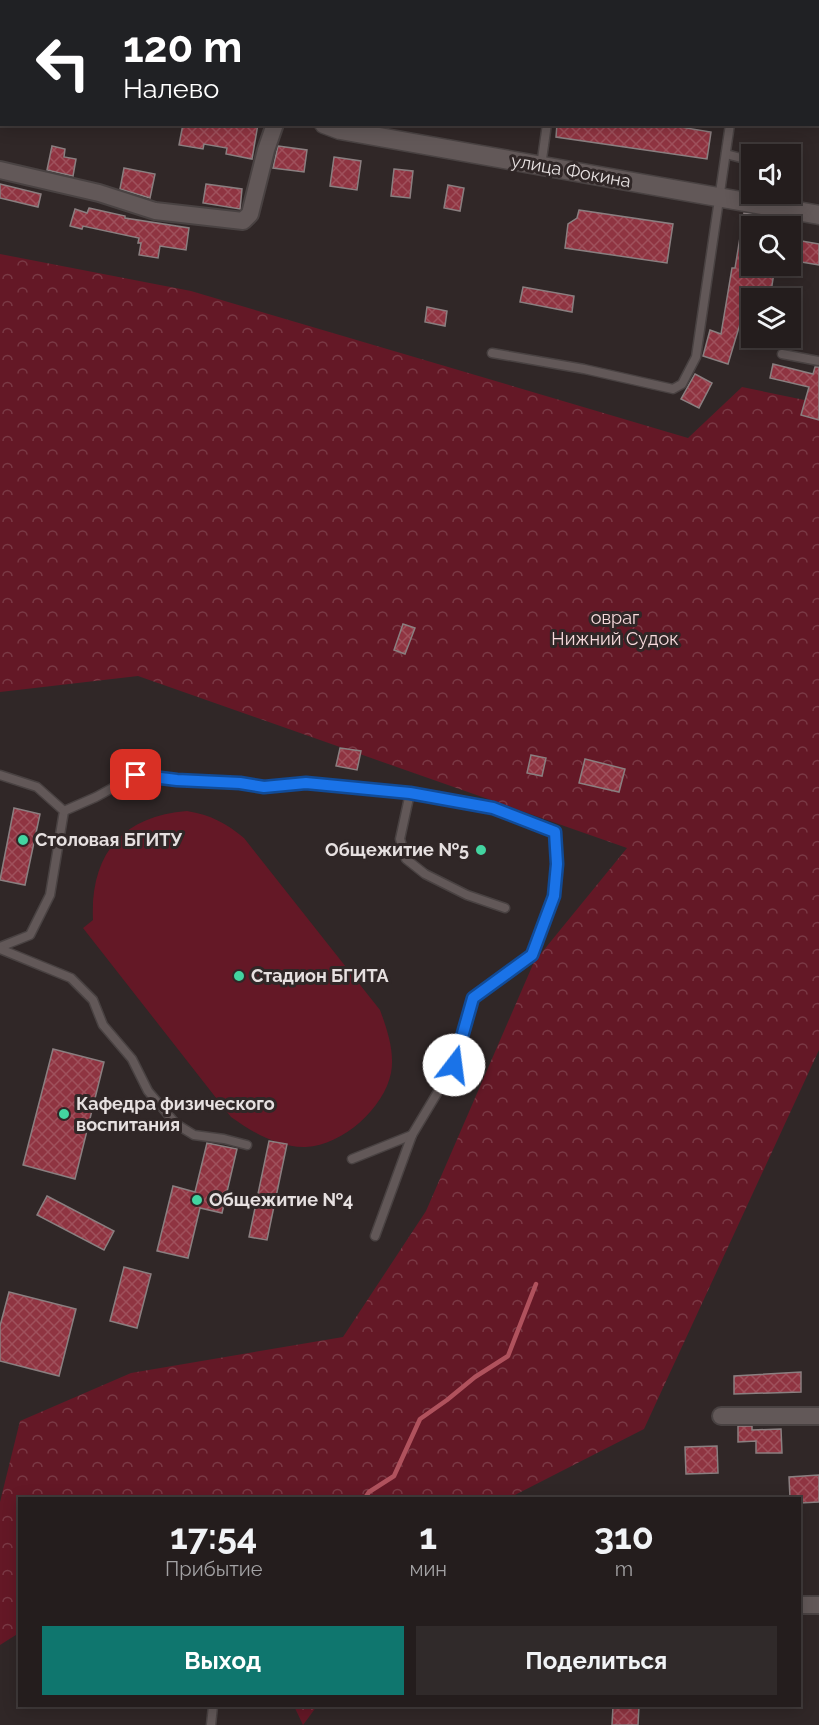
<!DOCTYPE html>
<html lang="ru">
<head>
<meta charset="utf-8">
<style>
  :root { --surface:#241d1d; --page:#302a2a; --text:#f1f3f6; --muted:#a3a2a4; --line:#413b3b; --accent:#0f766e }
  body { margin:0; font-family:Raleway,sans-serif; background:var(--page); color:var(--text); height:100vh; display:flex; flex-direction:column; font-size:22px; white-space:nowrap }
  * { box-sizing:border-box; margin:0 }
  p { font-size:20px; color:var(--muted) }
  .icon { flex:none; width:33px; height:33px; fill:none; stroke:currentColor; stroke-width:2; stroke-linecap:round; stroke-linejoin:round }
  .map { position:relative; flex:1; overflow:hidden }
  .sheet { position:absolute; left:18px; top:1497px; width:783px; height:210px; display:flex; flex-direction:column; background:var(--surface); border-radius:0px; box-shadow:0 3px 15px #0003,0 0 0 2px var(--line) }
  .sheet>* { flex:none }
  .hud { position:absolute; left:0px; top:0px; width:819px; height:126px; box-shadow:0 3px 15px #0003,0 0 0 2px var(--line); background:#202124; color:#fff; overflow:hidden }
  .buttons { position:absolute; left:741px; top:144px; display:grid; gap:12px }
  .buttons a { display:grid; place-items:center; width:60px; height:60px; border-radius:0px; background:var(--surface); box-shadow:0 3px 15px #0003,0 0 0 2px var(--line); font-size:30px }
  .pin { position:absolute; display:grid; place-items:center; width:51px; height:51px; color:#fff; margin:-26px; border-radius:12px; box-shadow:0 3px 9px #0006 }
  .me { position:absolute; width:66px; margin:-33px; rotate:15deg; stroke-linejoin:round; filter:drop-shadow(0 0 4px #0008) }
  .turn { display:flex; align-items:center; gap:21px; height:126px; padding:0 24px; font-size:27px }
  .turn .icon { width:78px; height:78px; stroke-width:2.5 }
  .turn b { display:block; font-size:42px; line-height:51px }
  .eta { display:flex; justify-content:space-evenly; align-items:center; height:102px; text-align:center }
  .eta b { font-size:36px; font-weight:700; line-height:42px }
  .cta { display:flex; gap:12px; margin-top:auto; padding:12px 24px }
  .cta a { flex:1; height:69px; border-radius:0px; background:var(--accent); color:#fff; font-size:24px; font-weight:700; line-height:69px; text-align:center }
  .cta a+a { background:var(--page); color:var(--text) }
  .map>svg:first-child { display:block }
  .forest { fill:url(#forest-crowns) }
  .pitch { fill:#641826 }
  .lines { fill:none; stroke-linecap:round; stroke-linejoin:round }
  .stream { stroke:#b0525d; stroke-width:4.5 }
  .building { fill:url(#building-cross-hatch); stroke:#8a7f80; stroke-width:1.5 }
  .service-casing { stroke:#494242; stroke-width:11 }
  .minor-casing { stroke:#494242; stroke-width:20 }
  .secondary-casing { stroke:#494242; stroke-width:21 }
  .service { stroke:#625858; stroke-width:8 }
  .minor { stroke:#625858; stroke-width:16 }
  .secondary { stroke:#625858; stroke-width:18 }
  .route-casing { stroke:#114b97; stroke-width:15 }
  .route { stroke:#1a73e8; stroke-width:10 }
  .poi-dot { fill:#43d4a0; stroke:#302727; stroke-width:2 }
  .labels { text-anchor:middle; stroke-width:6; stroke-linejoin:round; paint-order:stroke }
  .street-label { font-size:18px; fill:#e6e0e0; stroke:#302727 }
  .park-label { font-size:18px; fill:#f6dadc; stroke:#302727 }
  .poi-label { font-size:18px; font-weight:bold; fill:#e6e0e0; stroke:#302727; text-anchor:start }
</style>
</head>
<body>
<div class="map">
<svg width="819" height="1725" viewBox="0 0 819 1725">
  <defs>
    <pattern id="forest-crowns" width="20" height="18" patternUnits="userSpaceOnUse" patternTransform="scale(1.5)"><rect width="20" height="18" fill="#641826"/><path d="M2 6a3 3 0 1 1 6 0M12 15a3 3 0 1 1 6 0" fill="none" stroke="#7a3945"/></pattern>
    <pattern id="building-cross-hatch" width="8" height="8" patternUnits="userSpaceOnUse" patternTransform="scale(1.5)"><rect width="8" height="8" fill="#8f3441"/><path d="M0 0l8 8M0 8l8-8" fill="none" stroke="#9f515c"/></pattern>
  </defs>
  <rect width="100%" height="100%" fill="#302727"/>
  <!-- forest -->
  <g class="forest">
    <path d="M0,254l191,37 497,147 54,-51 77,16v647l-175,379 -135,69h-489l-1,135 -19,12v-143l20,-81 111,-48 212,-36 83,-126 108,-249 93,-114 -489,-172 -138,16z"/>
    <path d="M294,1706h23l-14,19z"/>
  </g>
  <!-- pitch -->
  <path class="pitch" d="M187,811c24,4 39,12 57,27l136,172c7,19 15,42 11,63 -7,35 -48,72 -85,74 -27,1 -54,-15 -75,-30l-148,-189 10,-8c-3,-64 28,-104 94,-109z"/>
  <g class="lines">
    <!-- stream -->
    <path class="stream" d="M365,1498l4,-6 25,-16 26,-57 27,-19 28,-23 33,-21 28,-72"/>
  </g>
  <!-- building -->
  <g class="building">
    <path d="M183,124h75l-6,35 -26,-5 1,-6 -23,-4 -1,5 -24,-4z"/>
    <path d="M557,124h105l49,8 -4,27 -151,-22z"/>
    <path d="M52,146l13,3 -1,8 12,2 -3,17 -26,-6z"/>
    <path d="M278,146l29,4 -3,22 -31,-4z"/>
    <path d="M334,157l27,4 -4,29 -27,-4z"/>
    <path d="M124,168l31,6 -5,24 -30,-9z"/>
    <path d="M394,169l19,2 -3,27 -19,-2z"/>
    <path d="M0,184l41,10 -3,13 -38,-9z"/>
    <path d="M206,184l36,5 -2,20 -37,-6z"/>
    <path d="M448,185l16,3 -4,23 -16,-3z"/>
    <path d="M89,208l36,8v2l64,10 -3,22 -26,-4 -2,12 -19,-3 2,-12h-3l1,-5 -56,-12 -1,3 -12,-3 5,-17 12,4z"/>
    <path d="M579,210l94,14 -6,39 -102,-15 3,-24 9,-6z"/>
    <path d="M744,213l8,1v52h23l-5,32h-18v28l-12,-2 -12,40 -25,-8 7,-26 11,4 11,-66h3z"/>
    <path d="M790,239l29,5v21l-29,-5z"/>
    <path d="M523,287l51,9 -2,16 -52,-10z"/>
    <path d="M427,307l20,4 -2,15 -20,-4z"/>
    <path d="M773,364l40,10 2,-7h4v53l-18,-5 8,-28 -39,-9z"/>
    <path d="M695,374l17,9 -13,25 -18,-9z"/>
    <path d="M403,624l12,4 -10,26 -11,-4z"/>
    <path d="M340,748l21,3 -4,19 -21,-4z"/>
    <path d="M531,755l15,3 -4,18 -15,-3z"/>
    <path d="M585,759l40,10 -6,23 -40,-9z"/>
    <path d="M14,808l26,6 -15,71 -25,-5z"/>
    <path d="M53,1049l51,13 -29,117 -52,-14z"/>
    <path d="M269,1141l18,3 -20,96 -18,-3z"/>
    <path d="M207,1143l30,6 -15,64 -22,-5 -12,50 -31,-7 16,-65 22,6z"/>
    <path d="M47,1196l67,35 -10,19 -67,-35z"/>
    <path d="M124,1267l27,7 -14,54 -27,-7z"/>
    <path d="M9,1292l67,17 -17,67 -59,-15v-35z"/>
    <path d="M801,1372v20l-67,2v-18z"/>
    <path d="M738,1426h14v4l29,-1 1,24h-26v-12l-18,1z"/>
    <path d="M717,1446l1,27 -32,1 -1,-27z"/>
    <path d="M819,1475v27l-19,1v-5h-10l-1,-21z"/>
    <path d="M613,1706h26l-1,19h-26z"/>
  </g>
  <g class="lines">
    <!-- service casing -->
    <g class="service-casing">
      <g id="service">
        <path d="M73,2l1,-2"/>
        <path d="M364,2v-2"/>
        <path d="M450,2l1,-2"/>
        <path d="M534,2l1,-2"/>
        <path d="M753,2v-2"/>
        <path d="M726,154l26,7"/>
        <path d="M541,166l6,-42"/>
        <path d="M790,170l2,1"/>
        <path d="M492,353l92,16 89,20 9,-5 14,-27 34,-233"/>
        <path d="M782,354l37,7"/>
        <path d="M0,775l37,12 27,24 -14,84 -20,40 -30,12"/>
        <path d="M64,811l32,-14 40,-22 41,5 63,3 25,4 41,-4 104,10 -10,46 6,20 19,15 42,21 38,13"/>
        <path d="M0,949l71,29 22,22 10,25 29,34 16,32 28,33 18,11 30,4 23,6"/>
        <path d="M352,1159l60,-24"/>
        <path d="M375,1236l37,-101 42,-70 19,-67 59,-43 22,-59 3,-32 -2,-32 -62,-24 -83,-15"/>
        <path d="M211,1725l2,-19"/>
      </g>
    </g>
    <!-- minor casing -->
    <g class="minor-casing">
      <g id="minor">
        <path d="M0,170l99,23 56,18 88,10 7,-7 16,-64 9,-26"/>
        <path d="M721,1416h98"/>
        <path d="M800,1605h19"/>
      </g>
    </g>
    <!-- secondary casing -->
    <g class="secondary-casing">
      <g id="secondary">
        <path d="M0,42h2"/>
        <path d="M324,124l16,6 479,85"/>
      </g>
    </g>
    <!-- service -->
    <use href="#service" class="service"/>
    <!-- minor -->
    <use href="#minor" class="minor"/>
    <!-- secondary -->
    <use href="#secondary" class="secondary"/>
  </g>
  <g class="lines">
    <!-- route casing -->
    <g class="route-casing">
      <path id="route" d="M136,775l41,5 63,3 24,4 42,-4 104,10 83,15 62,24 2,32 -3,32 -22,59 -59,43 -19,67"/>
    </g>
    <!-- route -->
    <use href="#route" class="route"/>
  </g>
  <!-- markers -->
  <g class="poi-dot">
    <circle cx="23" cy="840" r="6"/>
    <circle cx="481" cy="850" r="6"/>
    <circle cx="239" cy="976" r="6"/>
    <circle cx="64" cy="1114" r="6"/>
    <circle cx="197" cy="1200" r="6"/>
  </g>
  <g class="labels">
    <!-- street labels -->
    <g class="street-label">
      <text transform="translate(571 171) rotate(10)" y="6">улица Фокина</text>
    </g>
    <!-- park labels -->
    <g class="park-label">
      <text x="615" y="624">овраг<tspan x="615" dy="21">Нижний Судок</tspan></text>
    </g>
    <!-- poi labels -->
    <g class="poi-label">
      <text x="35" y="846">Столовая БГИТУ</text>
      <text x="469" y="856" text-anchor="end">Общежитие №5</text>
      <text x="251" y="982">Стадион БГИТА</text>
      <text x="76" y="1110">Кафедра физического<tspan x="76" dy="21">воспитания</tspan></text>
      <text x="209" y="1206">Общежитие №4</text>
    </g>
  </g>
</svg>
<div class="buttons">
<a><svg class="icon" aria-label="sound" viewBox="0 0 24 24"><path d="M4 9h4l5-4v14l-5-4H4zM17 9q2 3 0 6"/></svg></a>
<a><svg class="icon" aria-label="search" viewBox="0 0 24 24"><circle cx="10" cy="10" r="6"/><path d="M15 15l6 6"/></svg></a>
<a><svg class="icon" aria-label="layers" viewBox="0 0 24 24"><path d="M12 4l9 5-9 5-9-5zM3 14l9 5 9-5"/></svg></a>
</div>
<div class="pin" style="left:136px;top:775px;background:#d93025"><svg class="icon" aria-label="arrive" viewBox="0 0 24 24"><path d="M6 21V4h12l-3 4 3 4H6"/></svg></div>
<svg class="me" style="left:454px;top:1065px" viewBox="-20 -20 40 40"><circle r="19" fill="#fff"/><path d="M0-13L10 11 0 6-10 11z" fill="#1a73e8"/></svg>
<div class="hud">
<div class="turn"><svg class="icon" aria-label="left" viewBox="0 0 24 24"><path d="M17 20v-9H6M10 6l-5 5 5 5"/></svg><div><b>120 m</b>Налево</div></div>
</div>
<section class="sheet">
<div class="eta">
<div><b>17:54</b><p>Прибытие</p></div>
<div><b>1</b><p>мин</p></div>
<div><b>310</b><p>m</p></div>
</div>
<div class="cta"><a>Выход</a><a>Поделиться</a></div>
</section>
</div>
</body>
</html>
